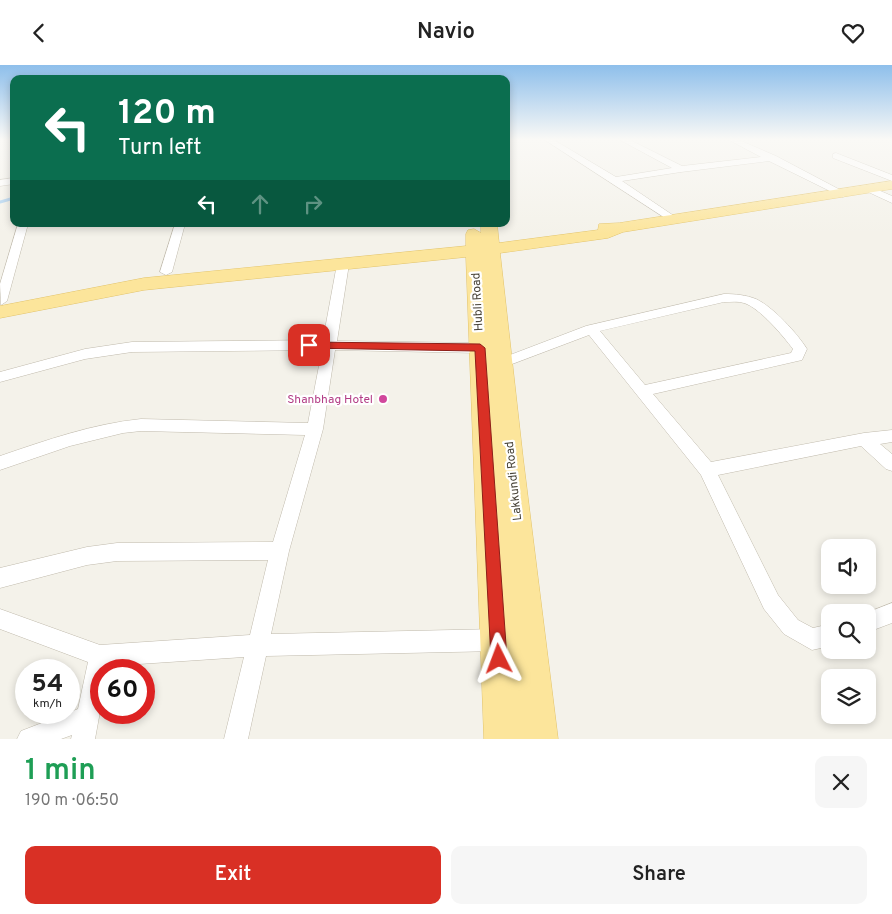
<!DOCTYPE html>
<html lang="en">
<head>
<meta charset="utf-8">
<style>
  :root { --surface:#fff; --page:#f6f6f6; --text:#222; --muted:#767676; --accent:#d93025 }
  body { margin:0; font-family:Overpass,sans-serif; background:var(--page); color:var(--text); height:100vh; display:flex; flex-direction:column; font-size:19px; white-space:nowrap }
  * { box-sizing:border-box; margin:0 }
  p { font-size:16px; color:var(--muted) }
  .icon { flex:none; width:28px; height:28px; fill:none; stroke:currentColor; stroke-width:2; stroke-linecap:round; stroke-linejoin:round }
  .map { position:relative; height:674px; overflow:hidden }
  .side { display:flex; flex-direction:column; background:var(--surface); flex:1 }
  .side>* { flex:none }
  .banner { position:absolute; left:10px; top:10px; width:500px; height:152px; border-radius:10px; box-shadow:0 2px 8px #0003; background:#0b6e4f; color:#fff; overflow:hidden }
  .tools { position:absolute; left:821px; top:474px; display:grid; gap:10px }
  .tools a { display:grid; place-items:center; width:55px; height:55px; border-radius:10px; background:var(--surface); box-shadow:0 2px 8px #0003; font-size:25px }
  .speed { position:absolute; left:15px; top:594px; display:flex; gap:10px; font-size:25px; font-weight:700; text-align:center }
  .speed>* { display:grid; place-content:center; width:65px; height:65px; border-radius:50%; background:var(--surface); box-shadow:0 2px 8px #0003; line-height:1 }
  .speed small { font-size:12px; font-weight:400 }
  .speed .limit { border:8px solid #d22; background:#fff; color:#111 }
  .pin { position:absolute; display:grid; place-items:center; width:42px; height:42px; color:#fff; margin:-21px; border-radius:10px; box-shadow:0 2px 8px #0006 }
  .me { position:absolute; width:55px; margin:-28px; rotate:357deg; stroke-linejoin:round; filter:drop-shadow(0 0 4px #0008) }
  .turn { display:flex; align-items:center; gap:18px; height:105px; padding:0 25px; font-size:22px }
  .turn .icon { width:65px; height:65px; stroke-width:2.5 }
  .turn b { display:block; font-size:35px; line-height:42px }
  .lanes { display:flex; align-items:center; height:48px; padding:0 25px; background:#0003; justify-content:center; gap:25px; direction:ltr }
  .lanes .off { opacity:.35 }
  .round { display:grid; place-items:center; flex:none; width:52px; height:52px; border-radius:10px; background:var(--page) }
  .overview { display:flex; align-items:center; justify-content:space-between; height:85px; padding:0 25px }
  h1 { font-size:30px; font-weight:600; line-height:38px; color:#1e9e55 }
  .button { display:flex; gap:10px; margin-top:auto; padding:10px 25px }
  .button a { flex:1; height:58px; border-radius:10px; background:var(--accent); color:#fff; font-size:20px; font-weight:600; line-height:58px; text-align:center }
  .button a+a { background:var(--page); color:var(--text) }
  header { display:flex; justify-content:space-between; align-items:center; height:65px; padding:0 25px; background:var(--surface); font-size:22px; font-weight:600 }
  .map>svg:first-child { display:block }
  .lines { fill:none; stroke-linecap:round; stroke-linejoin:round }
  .stream { stroke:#a8cfef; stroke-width:3 }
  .street-casing { stroke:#c0baac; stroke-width:1 }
  .primary-casing { stroke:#e2c36a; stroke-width:1 }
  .street { fill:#fff; fill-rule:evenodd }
  .primary { fill:#fce59b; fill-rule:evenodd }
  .route { fill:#d93025; stroke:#8d1f18 }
  .hotel-dot { fill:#d1479c; stroke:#fff; stroke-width:2 }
  .labels { text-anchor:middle; stroke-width:4.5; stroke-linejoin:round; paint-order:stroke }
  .street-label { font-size:12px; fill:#484338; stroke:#fff }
  .hotel-label { font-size:12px; fill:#b23c85; stroke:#fff; text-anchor:end }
</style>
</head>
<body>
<header><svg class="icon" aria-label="back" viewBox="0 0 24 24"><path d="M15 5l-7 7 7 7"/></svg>Navio<svg class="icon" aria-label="heart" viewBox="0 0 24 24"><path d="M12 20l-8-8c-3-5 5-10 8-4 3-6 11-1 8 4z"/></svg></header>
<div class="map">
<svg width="892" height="674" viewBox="0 0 892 674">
  <rect width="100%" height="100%" fill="#f4f2ea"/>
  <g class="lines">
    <!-- stream -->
    <path class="stream" d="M0,137l14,-4"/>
    <!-- street casing -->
    <g class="street-casing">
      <g id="street">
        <path d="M545,75h9l62,37 56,-9 -52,-28h10l52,26 79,-9 -32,-17h10l37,16 72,38 -5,3 -3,-1 -71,-35 -88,11 -59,9 55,37 1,2 -5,3z"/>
        <path d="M836,88l56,22v6l-59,-23v-4z"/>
        <path d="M14,113v6l-14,2v-6z"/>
        <path d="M869,121l23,10v7l-26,-12v-4z"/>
        <path d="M18,159h10l-21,77 -6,4 -1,-21z"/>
        <path d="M175,159h10l-13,48 -6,3 -6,-3z"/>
        <path d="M343,196l6,3 -12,77 143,2 5,2 2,3 -2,3 -5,2 -145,-3 -12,79 -34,122 -18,83 227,-5 8,3 3,8 -3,8 -8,3 -232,5 -18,83h-24l20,-82 -135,9 -1,4h-7v36l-6,33h-24l1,-4 -11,4h-44l4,-8 57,-22 10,-47 -88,-33v-20l100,36 150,-10 18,-75 -151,1 -30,4 -87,23v-20l87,-21 30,-4 156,-1 32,-107 -164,-4 -18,2 -53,13 -70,24v-14c47,-16 92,-32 141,-37l167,4 14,-73 -190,2 -47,7 -85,23v-10l85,-23 47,-7 191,-2 14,-76z"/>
        <path d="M724,229c11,0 22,1 32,5 17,8 41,34 51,50l-5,11 -149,34 58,68 153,-29 28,-3v12l-12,2 12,10v17l-6,-2 -25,-23 -143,29 60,120 20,25 15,8 17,-4v22l-18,4 -28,-16 -20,-25 -63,-134 -112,-140 -82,31h-10l-2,-3 2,-3 89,-34zM724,237c7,0 14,-1 20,1 16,5 39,33 49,46l-2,4 -146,32 -45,-54z"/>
        <path d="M892,538v20l-24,9v-19h-2z"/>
      </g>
    </g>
    <!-- primary casing -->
    <g class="primary-casing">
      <path id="primary" d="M892,116v8l-269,43 -15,6 -108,15 23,205 35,281h-74l-18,-482 -322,33 -144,28v-12l144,-28 322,-32v-12l2,-4 6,-1 7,4v-9h16l2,19 99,-13 1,-6 20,-1z"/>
    </g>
    <!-- street -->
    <use href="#street" class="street"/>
    <!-- primary -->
    <use href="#primary" class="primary"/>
  </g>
  <!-- sky -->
  <linearGradient id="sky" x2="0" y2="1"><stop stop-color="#8ebfeb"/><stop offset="0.44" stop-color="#faf9f6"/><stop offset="1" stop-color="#faf9f6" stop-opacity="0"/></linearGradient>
  <rect width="892" height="169" fill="url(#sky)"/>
  <!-- route -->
  <path class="route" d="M309,277l171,2 5,4 22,311 -2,6 -6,3 -6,-3 -2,-6 -16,-308 -170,-3 -1,-3 1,-2z"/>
  <!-- markers -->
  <circle class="hotel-dot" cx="383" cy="334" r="5"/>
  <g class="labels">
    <!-- street labels -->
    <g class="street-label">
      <text transform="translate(477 237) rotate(-93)" y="4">Hubli Road</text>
      <text transform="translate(513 416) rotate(-96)" y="4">Lakkundi Road</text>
    </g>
    <!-- hotel labels -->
    <g class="hotel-label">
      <text x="373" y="338">Shanbhag Hotel</text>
    </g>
  </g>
</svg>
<div class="tools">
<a><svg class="icon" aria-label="sound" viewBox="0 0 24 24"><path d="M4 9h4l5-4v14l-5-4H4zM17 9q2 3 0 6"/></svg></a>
<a><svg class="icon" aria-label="search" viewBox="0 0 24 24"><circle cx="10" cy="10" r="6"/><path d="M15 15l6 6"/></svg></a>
<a><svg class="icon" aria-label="layers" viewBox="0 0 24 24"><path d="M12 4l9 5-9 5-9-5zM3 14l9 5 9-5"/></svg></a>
</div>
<div class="speed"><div>54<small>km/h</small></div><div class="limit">60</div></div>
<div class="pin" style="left:309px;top:280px;background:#d93025"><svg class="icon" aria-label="arrive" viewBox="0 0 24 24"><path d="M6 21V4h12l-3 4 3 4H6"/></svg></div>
<svg class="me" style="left:499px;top:594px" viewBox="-20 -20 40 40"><path d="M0-17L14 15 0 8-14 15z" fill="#d93025" stroke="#fff" stroke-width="4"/></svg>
<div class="banner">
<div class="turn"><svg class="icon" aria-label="left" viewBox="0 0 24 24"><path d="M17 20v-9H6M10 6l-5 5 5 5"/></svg><div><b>120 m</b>Turn left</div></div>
<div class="lanes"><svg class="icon" aria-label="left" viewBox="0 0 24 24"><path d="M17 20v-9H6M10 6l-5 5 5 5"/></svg><svg class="icon off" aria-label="ahead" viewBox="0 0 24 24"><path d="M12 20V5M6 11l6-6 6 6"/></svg><svg class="icon off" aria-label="right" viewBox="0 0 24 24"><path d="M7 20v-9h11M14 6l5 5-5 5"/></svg></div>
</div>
</div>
<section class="side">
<div class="overview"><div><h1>1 min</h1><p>190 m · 06:50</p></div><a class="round"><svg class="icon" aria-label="close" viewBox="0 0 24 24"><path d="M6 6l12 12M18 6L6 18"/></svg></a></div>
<div class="button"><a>Exit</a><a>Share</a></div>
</section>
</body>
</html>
